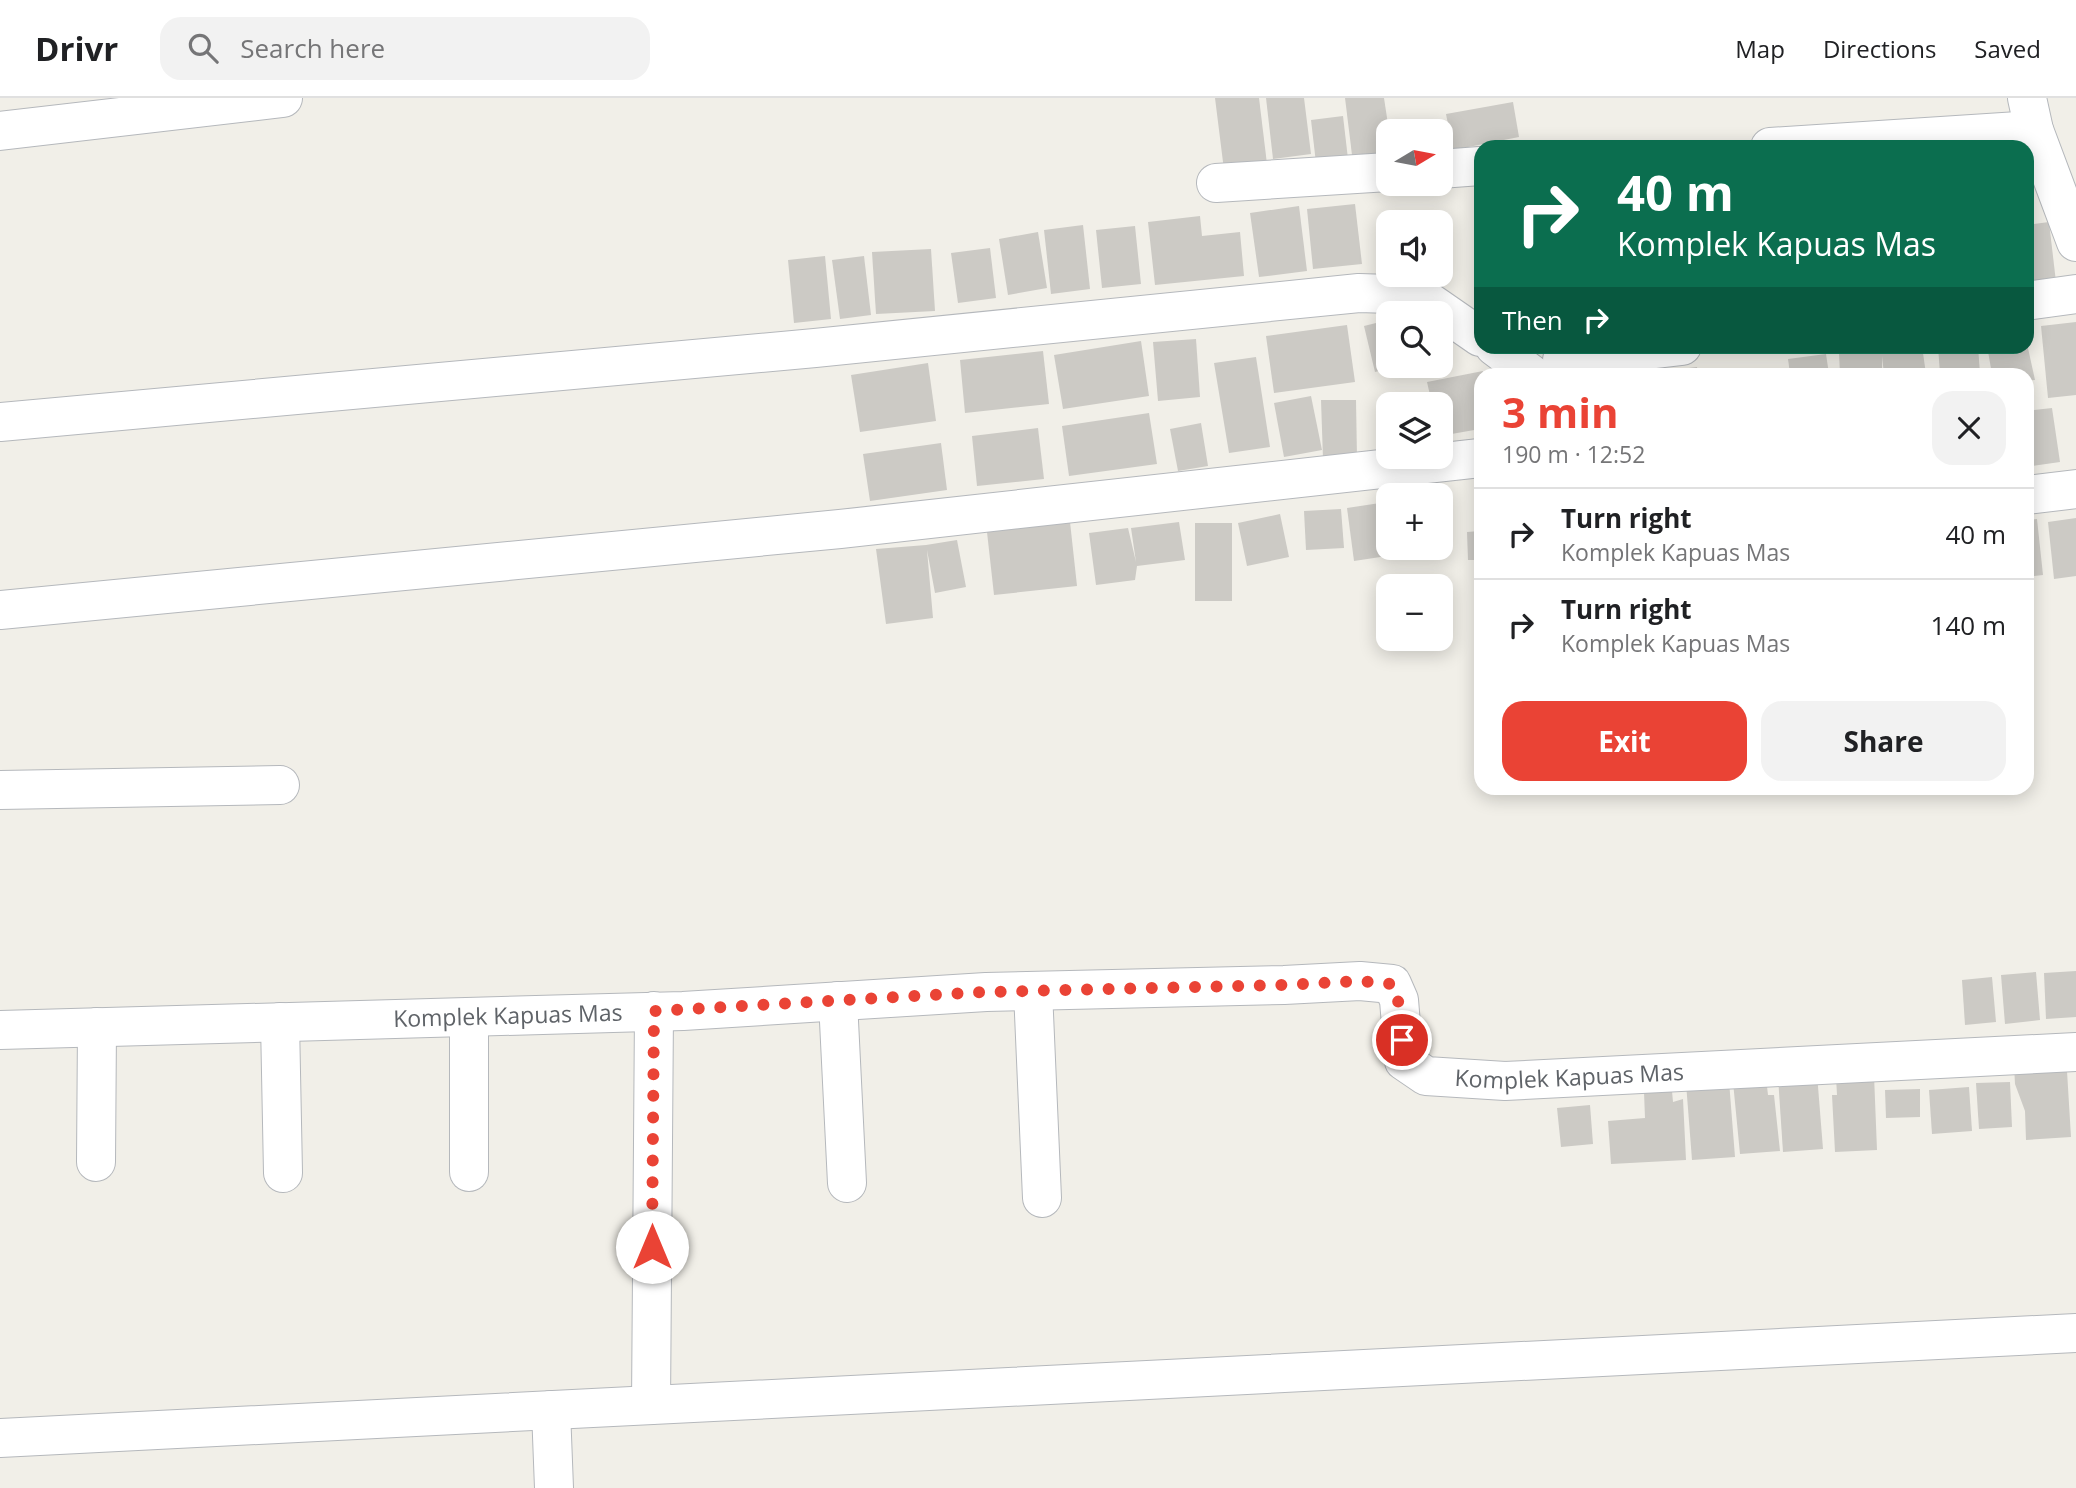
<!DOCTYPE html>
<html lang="en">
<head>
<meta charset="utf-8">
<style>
  :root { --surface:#fff; --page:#f2f2f2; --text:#202124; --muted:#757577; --line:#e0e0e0; --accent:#ea4335 }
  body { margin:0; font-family:"Open Sans",sans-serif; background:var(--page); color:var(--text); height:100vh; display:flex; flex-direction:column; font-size:26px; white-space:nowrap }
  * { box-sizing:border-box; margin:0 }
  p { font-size:23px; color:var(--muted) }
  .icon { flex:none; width:38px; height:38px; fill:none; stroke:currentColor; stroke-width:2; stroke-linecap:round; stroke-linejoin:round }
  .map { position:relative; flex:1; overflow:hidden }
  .side { position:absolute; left:1474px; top:270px; width:560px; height:427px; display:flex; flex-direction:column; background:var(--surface); border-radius:21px; box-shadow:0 4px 18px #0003 }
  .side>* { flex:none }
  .banner { position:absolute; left:1474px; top:42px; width:560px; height:214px; border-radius:21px; box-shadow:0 4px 18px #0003; background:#0b6e4f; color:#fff; overflow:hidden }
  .needle { width:46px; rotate:80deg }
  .buttons { position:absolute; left:1376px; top:21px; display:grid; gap:14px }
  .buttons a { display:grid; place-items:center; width:77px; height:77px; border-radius:14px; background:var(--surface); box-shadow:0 4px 18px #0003; font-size:35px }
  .pin { position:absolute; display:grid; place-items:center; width:60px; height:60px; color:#fff; margin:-30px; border:4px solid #fff; border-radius:50%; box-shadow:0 2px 7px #0007 }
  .me { position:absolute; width:77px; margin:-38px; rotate:0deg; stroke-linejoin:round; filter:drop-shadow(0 0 5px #0008) }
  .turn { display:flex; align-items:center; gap:24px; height:147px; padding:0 28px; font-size:32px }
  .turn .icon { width:91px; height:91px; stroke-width:2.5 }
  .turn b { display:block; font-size:49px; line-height:60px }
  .then { display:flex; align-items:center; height:66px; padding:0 28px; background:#0003; gap:14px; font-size:26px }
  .round { display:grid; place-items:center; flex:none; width:74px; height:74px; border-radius:21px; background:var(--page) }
  .headline { display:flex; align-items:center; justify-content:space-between; height:119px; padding:0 28px }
  h1 { font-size:42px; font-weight:700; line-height:52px; color:var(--accent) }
  .primary-button { display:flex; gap:14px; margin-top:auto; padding:14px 28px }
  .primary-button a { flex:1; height:80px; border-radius:21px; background:var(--accent); color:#fff; font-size:28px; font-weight:700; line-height:80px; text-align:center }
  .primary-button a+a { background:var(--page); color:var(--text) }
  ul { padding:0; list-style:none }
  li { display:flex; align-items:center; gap:21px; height:91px; padding:0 28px; border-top:2px solid var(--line) }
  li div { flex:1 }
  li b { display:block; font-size:26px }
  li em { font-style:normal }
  header { display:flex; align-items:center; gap:42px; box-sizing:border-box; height:98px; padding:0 35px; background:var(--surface); border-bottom:2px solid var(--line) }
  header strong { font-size:33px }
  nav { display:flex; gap:38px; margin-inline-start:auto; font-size:24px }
  .search { width:490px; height:63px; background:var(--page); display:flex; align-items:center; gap:18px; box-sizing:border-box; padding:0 24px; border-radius:21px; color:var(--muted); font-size:26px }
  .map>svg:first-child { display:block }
  .building { fill:#cccac5 }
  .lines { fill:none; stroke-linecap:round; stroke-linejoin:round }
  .minor-casing { stroke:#b5b8bc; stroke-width:40 }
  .minor { stroke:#fff; stroke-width:38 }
  .route { stroke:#ea4335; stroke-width:12; stroke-dasharray:0 21.6 }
  .labels { text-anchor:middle; stroke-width:7; stroke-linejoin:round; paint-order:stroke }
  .street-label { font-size:23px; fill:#5f6368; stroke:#fff }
</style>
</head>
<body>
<header>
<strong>Drivr</strong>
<div class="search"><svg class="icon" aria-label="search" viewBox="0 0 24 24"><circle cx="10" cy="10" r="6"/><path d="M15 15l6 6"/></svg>Search here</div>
<nav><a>Map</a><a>Directions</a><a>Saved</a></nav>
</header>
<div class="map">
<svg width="2076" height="1390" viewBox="0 0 2076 1390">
  <rect width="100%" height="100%" fill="#f1efe8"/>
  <!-- building -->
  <g class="building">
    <path d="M1215,0h44l8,66 -43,6z"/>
    <path d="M1266,0h38l7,56 -38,5z"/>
    <path d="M1345,0h39l5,33 -1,27 -35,5z"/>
    <path d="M1513,4l6,35 -66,13 -7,-36z"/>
    <path d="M1343,18l5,43 -32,4 -5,-43z"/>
    <path d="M1355,106l7,60 -49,5 -6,-60z"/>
    <path d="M1299,108l8,65 -48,6 -9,-64z"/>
    <path d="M1200,118l2,20 38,-4 4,44 -89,9 -7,-63z"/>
    <path d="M2049,124l7,60 -30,3v-60z"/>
    <path d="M1083,127l7,64 -39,5 -7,-64z"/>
    <path d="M1135,128l6,58 -39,4 -6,-58z"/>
    <path d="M1038,134l9,56 -39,7 -9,-56z"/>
    <path d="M990,150l6,50 -38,5 -7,-50z"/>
    <path d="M931,151l4,62 -59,3 -4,-62z"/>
    <path d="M825,158l6,63 -37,4 -6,-63z"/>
    <path d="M864,158l7,59 -31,4 -8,-59z"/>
    <path d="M1388,222v46l7,1 -20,5 -11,-46z"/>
    <path d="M2076,224v73l-28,3 -7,-72z"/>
    <path d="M1347,227l8,57 -81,11 -8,-57z"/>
    <path d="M1196,241l4,58 -42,4 -5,-59z"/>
    <path d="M2026,241l9,41 -9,1v-7h-34l-5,-28h39z"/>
    <path d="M1141,243l8,55 -86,13 -9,-54z"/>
    <path d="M1922,248l4,28h-42l-2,-18v18h-42l-1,-21z"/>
    <path d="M1938,248h40l2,28h-40z"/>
    <path d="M1043,253l6,53 -84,9 -5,-53z"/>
    <path d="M1826,256l3,20h-39l-2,-15z"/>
    <path d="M1256,259l14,90 -41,6 -15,-90z"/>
    <path d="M928,265l8,58 -76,11 -9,-57z"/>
    <path d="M1697,269l1,7h-50v-1z"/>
    <path d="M1483,273v3h-3v55l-40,7v-32h-8l-5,-22z"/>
    <path d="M1421,294v12h-35v-9z"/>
    <path d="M1311,298l11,54 -38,7 -10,-54z"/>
    <path d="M1321,302h35l1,58 -34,1z"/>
    <path d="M2052,310l8,54 -34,5v-56z"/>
    <path d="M1149,315l8,51 -88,12 -7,-50z"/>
    <path d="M1201,325l7,43 -30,5 -8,-42z"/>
    <path d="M1038,330l6,51 -67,7 -5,-50z"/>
    <path d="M941,345l6,47 -77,11 -7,-47z"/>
    <path d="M1480,393v30h-3l-3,-29z"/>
    <path d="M1446,399l6,42 -12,1v-42z"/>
    <path d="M1380,405l7,53 -33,5 -7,-53z"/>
    <path d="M1341,411l3,39 -38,2 -2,-39z"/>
    <path d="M1280,416l9,43 -42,9 -9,-43z"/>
    <path d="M2076,420v58l-22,3 -6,-57z"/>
    <path d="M2037,421l6,56 -17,2v-57z"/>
    <path d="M1070,424l7,64 -83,9 -7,-63z"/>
    <path d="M1179,424l6,38 -48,6 -2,14 -39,5 -7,-52 39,-5 8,34 -5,-34z"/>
    <rect x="1195" y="425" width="37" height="78"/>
    <path d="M1480,433v29h-12l-1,-28z"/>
    <path d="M957,442l9,47 -31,6 -8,-43 6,68 -47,6 -10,-75 50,-4z"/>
    <path d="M1477,479h3v36h-2z"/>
    <path d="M2076,873v46l-30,2 -2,-46z"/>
    <path d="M2036,874l4,48 -35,4 -4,-49z"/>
    <path d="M1992,879l4,45 -31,3 -3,-45z"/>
    <path d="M2014,967l53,6 4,66 -45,3 -1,-29 -10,-27z"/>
    <path d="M1817,976l6,75 -40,3 -5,-75z"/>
    <path d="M1874,977l3,75 -42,2 -3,-57h5l-1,-18z"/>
    <path d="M1766,980l2,17h6l6,56 -40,3 -7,-72z"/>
    <path d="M1729,983l6,76 -43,3 -6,-77z"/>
    <path d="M2010,984l2,45 -33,2 -3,-46z"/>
    <path d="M1969,989l3,44 -40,3 -3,-44z"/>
    <path d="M1920,991v28l-34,1 -1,-28z"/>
    <path d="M1672,993l1,11 10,-3 3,61 -75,4 -3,-43 37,-3 -1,-26z"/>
    <path d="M1590,1007l3,39 -32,3 -4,-39z"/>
  </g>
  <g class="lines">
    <!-- minor casing -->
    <g class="minor-casing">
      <g id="minor">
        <path d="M2027,0l7,32 42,112"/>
        <path d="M0,33l283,-33"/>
        <path d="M1770,49l264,-17"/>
        <path d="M1440,71l40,-3"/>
        <path d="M1216,85l172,-11"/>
        <path d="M2026,203l50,-7"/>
        <path d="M1494,248l37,28"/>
        <path d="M1562,262l120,-14"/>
        <path d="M0,324l815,-74 544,-55 31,1 38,7 52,36"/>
        <path d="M2026,397l50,-6"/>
        <path d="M0,512l840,-81 640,-71"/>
        <path d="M0,692l280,-5"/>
        <path d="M1033,893l9,207"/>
        <path d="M838,903l9,182"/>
        <path d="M280,924l3,151"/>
        <path id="s1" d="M0,932l683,-19 303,-19 298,-7 76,-4 32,3 7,16 5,61 22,15 79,5 571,-29"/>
        <path d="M96,1064l1,-135"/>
        <path d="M469,1074v-155"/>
        <path d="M651,1307l3,-394"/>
        <path d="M551,1312l3,78"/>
        <path d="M0,1340l2076,-105"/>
      </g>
    </g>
    <!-- minor -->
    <use href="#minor" class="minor"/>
  </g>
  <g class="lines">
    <!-- route -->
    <path class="route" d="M652,1149l2,-236 331,-19 299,-7 76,-4 32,3 6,16 4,40"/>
  </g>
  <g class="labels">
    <!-- street labels -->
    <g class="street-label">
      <text dy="8" stroke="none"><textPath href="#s1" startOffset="508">Komplek Kapuas Mas</textPath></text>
      <text dy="8" stroke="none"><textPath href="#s1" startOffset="1642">Komplek Kapuas Mas</textPath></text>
    </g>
  </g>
</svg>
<div class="buttons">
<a><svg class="needle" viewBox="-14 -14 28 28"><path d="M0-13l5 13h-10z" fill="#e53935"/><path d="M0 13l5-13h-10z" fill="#757577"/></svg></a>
<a><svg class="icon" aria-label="sound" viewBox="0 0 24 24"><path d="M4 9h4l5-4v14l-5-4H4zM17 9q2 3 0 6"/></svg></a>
<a><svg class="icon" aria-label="search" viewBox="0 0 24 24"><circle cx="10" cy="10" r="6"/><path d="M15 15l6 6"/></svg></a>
<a><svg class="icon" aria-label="layers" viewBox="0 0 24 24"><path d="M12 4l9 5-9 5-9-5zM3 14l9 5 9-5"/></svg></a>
<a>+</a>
<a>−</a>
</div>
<div class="pin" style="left:1402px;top:942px;background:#d93025"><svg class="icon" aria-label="arrive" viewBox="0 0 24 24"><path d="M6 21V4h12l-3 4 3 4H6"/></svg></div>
<svg class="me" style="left:652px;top:1149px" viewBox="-20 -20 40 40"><circle r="19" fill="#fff"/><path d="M0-13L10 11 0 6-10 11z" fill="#ea4335"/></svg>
<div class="banner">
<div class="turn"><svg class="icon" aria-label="right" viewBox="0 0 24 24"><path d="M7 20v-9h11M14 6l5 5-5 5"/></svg><div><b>40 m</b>Komplek Kapuas Mas</div></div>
<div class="then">Then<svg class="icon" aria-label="right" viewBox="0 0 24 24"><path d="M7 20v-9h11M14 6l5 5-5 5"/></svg></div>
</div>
<section class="side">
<div class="headline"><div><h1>3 min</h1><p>190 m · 12:52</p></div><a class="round"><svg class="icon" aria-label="close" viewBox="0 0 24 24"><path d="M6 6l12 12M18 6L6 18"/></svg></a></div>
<ul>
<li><svg class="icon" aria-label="right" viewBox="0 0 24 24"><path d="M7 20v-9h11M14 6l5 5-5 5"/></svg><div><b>Turn right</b><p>Komplek Kapuas Mas</p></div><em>40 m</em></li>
<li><svg class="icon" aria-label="right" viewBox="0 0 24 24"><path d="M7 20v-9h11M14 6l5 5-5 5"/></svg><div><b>Turn right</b><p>Komplek Kapuas Mas</p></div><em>140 m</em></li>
</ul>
<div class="primary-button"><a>Exit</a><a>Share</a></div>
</section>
</div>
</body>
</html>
